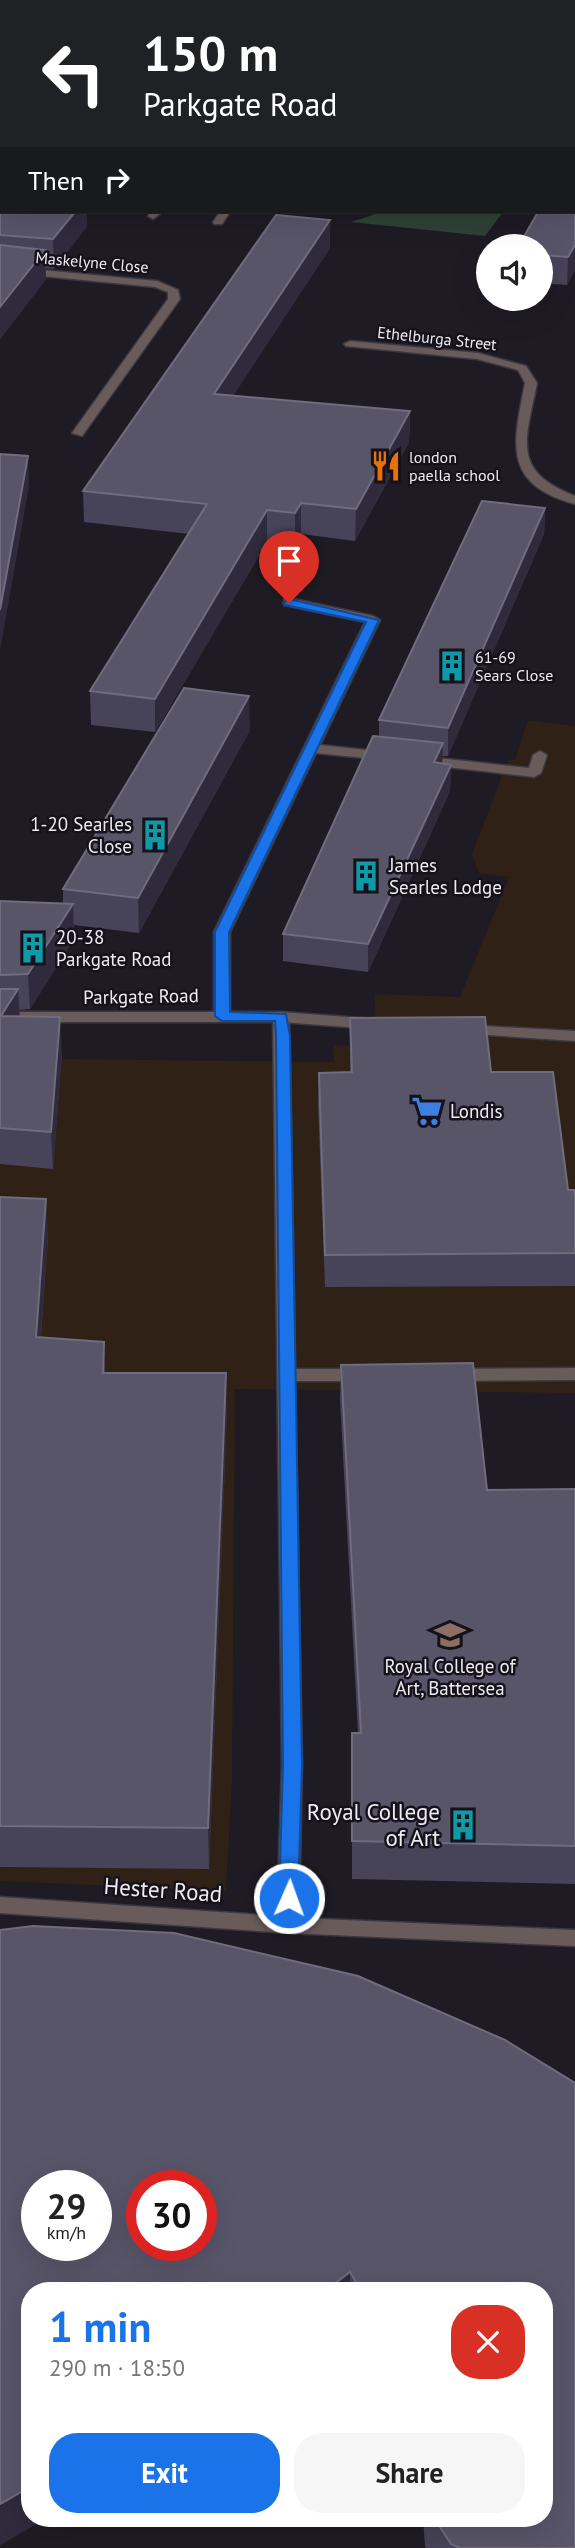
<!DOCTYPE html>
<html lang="en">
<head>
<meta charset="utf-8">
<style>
  :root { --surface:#fff; --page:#f6f6f6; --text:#222; --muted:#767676; --accent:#1a73e8 }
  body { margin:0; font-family:"PT Sans",sans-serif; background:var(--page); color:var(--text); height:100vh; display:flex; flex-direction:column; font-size:26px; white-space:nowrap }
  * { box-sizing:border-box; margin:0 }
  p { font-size:23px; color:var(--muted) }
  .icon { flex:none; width:38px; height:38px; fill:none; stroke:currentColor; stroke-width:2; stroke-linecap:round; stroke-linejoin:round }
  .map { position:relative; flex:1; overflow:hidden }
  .sheet { position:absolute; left:21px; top:2282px; width:532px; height:245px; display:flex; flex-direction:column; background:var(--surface); border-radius:28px; box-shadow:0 7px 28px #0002 }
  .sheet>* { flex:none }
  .top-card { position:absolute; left:0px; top:0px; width:576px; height:214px; box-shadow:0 7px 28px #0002; background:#202124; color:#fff; overflow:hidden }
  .fabs { position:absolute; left:476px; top:234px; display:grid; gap:14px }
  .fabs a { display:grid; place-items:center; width:77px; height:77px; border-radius:50%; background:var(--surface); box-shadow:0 7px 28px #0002; font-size:35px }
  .speed { position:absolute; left:21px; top:2170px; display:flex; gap:14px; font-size:35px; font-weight:700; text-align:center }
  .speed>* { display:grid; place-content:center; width:91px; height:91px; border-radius:50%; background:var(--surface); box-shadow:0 7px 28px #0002; line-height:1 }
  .speed small { font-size:18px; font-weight:400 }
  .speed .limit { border:10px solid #d22; background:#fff; color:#111 }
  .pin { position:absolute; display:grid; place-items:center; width:60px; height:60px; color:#fff; margin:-72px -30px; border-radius:50% 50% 50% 0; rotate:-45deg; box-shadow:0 0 7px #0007 }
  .pin .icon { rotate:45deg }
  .me { position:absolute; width:77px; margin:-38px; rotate:2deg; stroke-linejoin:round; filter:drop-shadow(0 0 5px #0008) }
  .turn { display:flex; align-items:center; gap:24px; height:147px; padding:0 28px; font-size:32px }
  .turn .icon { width:91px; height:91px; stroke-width:2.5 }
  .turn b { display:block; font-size:49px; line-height:60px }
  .then { display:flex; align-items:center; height:66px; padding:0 28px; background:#0003; gap:14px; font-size:26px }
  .round { display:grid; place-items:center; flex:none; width:74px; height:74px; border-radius:28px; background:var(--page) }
  .overview { display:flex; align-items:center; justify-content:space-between; height:119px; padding:0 28px }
  h1 { font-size:42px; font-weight:700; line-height:52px; color:var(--accent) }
  .button { display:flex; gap:14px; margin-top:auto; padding:14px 28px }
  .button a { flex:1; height:80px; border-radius:28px; background:var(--accent); color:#fff; font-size:28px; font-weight:700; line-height:80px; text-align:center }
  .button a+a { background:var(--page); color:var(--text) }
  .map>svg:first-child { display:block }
  .commercial { fill:#2f2115 }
  .green { fill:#2f4237 }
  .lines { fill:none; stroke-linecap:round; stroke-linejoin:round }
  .minor-casing { stroke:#3b3842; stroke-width:3 }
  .tertiary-casing { stroke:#3b3842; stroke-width:3 }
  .minor { fill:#695b5a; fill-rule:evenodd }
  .tertiary { fill:#695b5a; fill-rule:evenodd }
  .wall { fill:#474359; fill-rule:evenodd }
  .shaded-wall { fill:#2f2b3d }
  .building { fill:#585569; stroke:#706c7e; stroke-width:2; fill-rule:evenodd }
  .route { fill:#1a73e8; stroke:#114b97; stroke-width:2 }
  .labels { text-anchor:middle; stroke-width:5; stroke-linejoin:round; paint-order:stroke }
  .far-street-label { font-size:16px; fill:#edebf2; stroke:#15121b }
  .far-poi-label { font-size:16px; fill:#edebf2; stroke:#15121b; text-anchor:start }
  .poi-label { font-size:19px; fill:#edebf2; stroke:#15121b; text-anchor:start }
  .street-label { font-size:19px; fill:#edebf2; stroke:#15121b }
  .near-poi-label { font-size:23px; fill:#edebf2; stroke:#15121b; text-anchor:end }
  .near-street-label { font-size:23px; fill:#edebf2; stroke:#15121b }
</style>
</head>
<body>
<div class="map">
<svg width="575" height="2548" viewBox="0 0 575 2548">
  <rect width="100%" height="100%" fill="#1e1b25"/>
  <!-- commercial -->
  <path class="commercial" d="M528,720l47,6v667l-340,-4 -3,390 -6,112 -226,-10v-830l62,1v7l272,3 -1,-17 41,2 1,-53 85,3 49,-120 -30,-4 -7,-18 29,-77 8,-18h6z"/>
  <!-- green -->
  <path class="green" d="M382,212h121l-18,24 -134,-14z"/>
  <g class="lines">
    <!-- minor casing -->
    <g class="minor-casing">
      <g id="minor">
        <path d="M2,131v8h-2v-7z"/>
        <rect x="574" y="132" width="1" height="6"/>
        <path d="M151,212h11l-9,7 -5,-3z"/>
        <path d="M220,212h10l-8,12h-8l-1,-2z"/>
        <path d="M0,266l157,15 21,9 2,9 -98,137 -10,-3 96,-134v-7l-13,-5 -155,-15z"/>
        <path d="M350,341l128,12 48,13 11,17c-11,57 -27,88 38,113v8c-73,-20 -62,-60 -50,-121l-7,-13 -41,-11 -131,-13 -2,-2z"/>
        <path d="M289,598l84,18 7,4 -60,125 65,7 7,4 -7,4 -69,-7 -86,179v84l-8,5 -8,-5v-84l151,-310 -81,-17v-6z"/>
        <path d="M540,751l7,4 -6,18 -7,4 -114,-13 -7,-4 7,-4 109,12 4,-13z"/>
        <path d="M281,1012l8,5 6,352h69l9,6 -9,6h-69l7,384 -3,153 276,12v16l-287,-13 -288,-20v-16l277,19 5,-151 -9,-748z"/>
        <path d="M575,1368v12l-124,1 -9,-6 9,-6z"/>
      </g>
    </g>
    <!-- tertiary casing -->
    <g class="tertiary-casing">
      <g id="tertiary">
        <path d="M0,1012h281l93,7 8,5 -8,5 -93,-7h-281z"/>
        <path d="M465,1025l110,6v10l-116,-8 -2,-3 2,-3z"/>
      </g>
    </g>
    <!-- minor -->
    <use href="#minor" class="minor"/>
    <!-- tertiary -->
    <use href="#tertiary" class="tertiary"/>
  </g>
  <!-- wall -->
  <g class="wall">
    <path d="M120,0h276l-3,2h-271z"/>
    <path d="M575,146v124l-8,15 -26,-2v-36z"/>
    <path d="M0,194l2,18h85v14l-33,43 -8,-1v11l-46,60z"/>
    <path d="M330,248l-97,147 177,16 -1,31 -54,99 -54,-7 -6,11 -28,-3 -112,190 -64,-7 -1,-34 99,-157 -105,-12 -1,-31z"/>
    <path d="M545,508l-1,26 -96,222h-6v7l9,2 -1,26 -82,181 -85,-11v-27l96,-198v-16z"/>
    <path d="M250,730l-111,203 -65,-8v14l-44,70 -11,1 1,6 42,36 -9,117 -53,-5v-263l63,3v-15z"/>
    <path d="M350,1018l141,54 77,118 7,5v91l-250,1 -7,-183 1,-31 31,-1z"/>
    <path d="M0,1197l48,39 -7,101 63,5 1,31 122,38 -18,458 -209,-2z"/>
    <path d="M341,1365l146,125 88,-1v395l-223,-5v-146h6l-18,-333z"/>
    <path d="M33,1926l141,7 184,43 147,64 70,43v465h-149l-1,-2 -2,-28h121v-227h-514v227h16l-46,27v-615zM37,2186h59v59h-59zM142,2186h59v59h-59z"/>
  </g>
  <!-- shaded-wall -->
  <g class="shaded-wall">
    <path d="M76,0h19l-1,2h-20z"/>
    <path d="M362,0h34l-3,2h-35z"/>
    <path d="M521,0h19l-2,2h-17z"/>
    <path d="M2,78v21l-2,2v-22z"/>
    <path d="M75,212h12v14l-33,43 -1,-30z"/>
    <path d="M330,220v28l-115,176 -1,-30z"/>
    <path d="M575,245v25l-8,15 1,-28z"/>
    <path d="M45,250l1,29 -46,60v-32z"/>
    <path d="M410,411l-1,31 -54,99 1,-32z"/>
    <path d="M28,456l1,30 -29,165v-41z"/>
    <path d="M301,503v31l-6,11v-32z"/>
    <path d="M545,508l-1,26 -96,222v-28z"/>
    <path d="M267,510v32l-112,190v-33z"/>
    <path d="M249,696l1,34 -111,203 -1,-35z"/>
    <path d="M443,743l-1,26 -8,-7z"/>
    <path d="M451,765l-1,26 -82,181v-28z"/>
    <path d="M73,904l1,35 -44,70 -2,-35z"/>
    <path d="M18,989l2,36 -19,-9z"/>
    <path d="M60,1017l2,35 -9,117 -2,-37z"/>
    <path d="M46,1199l2,37 -10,139 -2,-38z"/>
    <path d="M226,1373l1,38 -18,458 -1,-41z"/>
    <path d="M350,2272v19h-25z"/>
    <path d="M30,2487v31h16l-46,27v-41z"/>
  </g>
  <!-- building -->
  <g class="building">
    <path d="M0,0h76l-2,2h-72v53h-2z"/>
    <path d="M142,0h220l-4,2h-214z"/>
    <path d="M470,0h52l1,2h-52z"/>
    <path d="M0,65h2v13l-2,1z"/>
    <path d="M575,146v99l-7,12 -27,-2v-8h-23l20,-35h36v-64z"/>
    <path d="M2,192v20h73l-22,27 -53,-4v-41z"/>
    <path d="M276,215l54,5 -116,174 196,17 -54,98 -55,-6 -6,10 -28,-3 -112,189 -65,-8 117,-187 -124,-13z"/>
    <path d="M0,245l45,5 -45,57z"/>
    <path d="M0,454l28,2 -28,154z"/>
    <path d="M482,501l63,7 -97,220 -69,-8z"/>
    <path d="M184,688l65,8 -111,202 -75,-9z"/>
    <path d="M373,736l70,7 -9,19 17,3 -83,179 -85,-10z"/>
    <path d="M0,901l73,3 -45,70 -28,1z"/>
    <path d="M0,989h18l-17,27 59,1 -9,115 -51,-4z"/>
    <path d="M485,1017l6,55h62l15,118h6l1,5v58l-250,2 -6,-182 33,-1 -2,-54z"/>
    <path d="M0,1197l46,2 -10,138 68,5 -1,31h123l-18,455 -208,-2z"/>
    <path d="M473,1363l14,127 88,-1v357l-223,-5v-108h9l-20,-368z"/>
    <path d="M33,1926l141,7 184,43 147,64 70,43v465h-115l-9,-4 -17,-26h110v-227h-183l-11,-19 -25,19h-295v196l-30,17v-574zM37,2186h59v59h-59zM142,2186h59v59h-59z"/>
  </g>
  <!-- route -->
  <path class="route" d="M289,599l90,21 -150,312 1,80 56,2 4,22 12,729 -4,133 -9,7 -10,-7 4,-133 -7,-729 -1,-15h-53l-7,-5v-84l151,-310 -81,-17 -2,-2z"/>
  <!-- icons -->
  <defs>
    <g id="restaurant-bare" transform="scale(2.415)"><path d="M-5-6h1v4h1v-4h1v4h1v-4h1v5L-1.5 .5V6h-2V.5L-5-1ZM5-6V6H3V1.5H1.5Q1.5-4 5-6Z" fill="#e8710a" stroke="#15121b" stroke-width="2.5" paint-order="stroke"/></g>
    <g id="building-bare" transform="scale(2.415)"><path d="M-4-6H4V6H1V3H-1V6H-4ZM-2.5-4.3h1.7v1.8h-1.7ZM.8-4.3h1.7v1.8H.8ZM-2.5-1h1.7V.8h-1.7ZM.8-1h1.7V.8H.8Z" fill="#0f9aa8" stroke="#15121b" stroke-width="2.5" paint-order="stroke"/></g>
    <g id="supermarket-bare" transform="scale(2.415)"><path d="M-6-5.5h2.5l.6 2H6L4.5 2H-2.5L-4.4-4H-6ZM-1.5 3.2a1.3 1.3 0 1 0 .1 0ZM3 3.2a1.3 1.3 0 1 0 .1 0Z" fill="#3f7fe0" stroke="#15121b" stroke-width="2.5" paint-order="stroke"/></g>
    <g id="university-bare" transform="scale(2.415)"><path d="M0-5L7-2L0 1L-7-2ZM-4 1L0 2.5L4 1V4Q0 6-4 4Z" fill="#8d6e63" stroke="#15121b" stroke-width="2.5" paint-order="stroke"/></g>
  </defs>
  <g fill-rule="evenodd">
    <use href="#restaurant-bare" x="386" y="466"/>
    <use href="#building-bare" x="452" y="666"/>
    <use href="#building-bare" x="155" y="835"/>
    <use href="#building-bare" x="366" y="876"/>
    <use href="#building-bare" x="33" y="948"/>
    <use href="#supermarket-bare" x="427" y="1111"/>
    <use href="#university-bare" x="450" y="1635"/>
    <use href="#building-bare" x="463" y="1825"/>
  </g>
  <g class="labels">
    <!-- far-street labels -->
    <g class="far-street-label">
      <text transform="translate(92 262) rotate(5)" y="6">Maskelyne Close</text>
      <text transform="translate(437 338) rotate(6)" y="6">Ethelburga Street</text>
    </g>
    <!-- far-poi labels -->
    <g class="far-poi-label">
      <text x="409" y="463">london<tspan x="409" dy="18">paella school</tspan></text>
      <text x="475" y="663">61-69<tspan x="475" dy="18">Sears Close</tspan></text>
    </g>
    <!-- poi labels -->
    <g class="poi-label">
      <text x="132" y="831" text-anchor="end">1-20 Searles<tspan x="132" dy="22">Close</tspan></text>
      <text x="389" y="872">James<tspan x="389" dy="22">Searles Lodge</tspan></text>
      <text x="56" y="944">20-38<tspan x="56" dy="22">Parkgate Road</tspan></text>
      <text x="450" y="1118">Londis</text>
      <text x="450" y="1673" text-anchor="middle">Royal College of<tspan x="450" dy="22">Art, Battersea</tspan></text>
    </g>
    <!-- street labels -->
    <g class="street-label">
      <text transform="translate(141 996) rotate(-1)" y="7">Parkgate Road</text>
    </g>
    <!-- near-poi labels -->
    <g class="near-poi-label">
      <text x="440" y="1820">Royal College<tspan x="440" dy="26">of Art</tspan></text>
    </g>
    <!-- near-street labels -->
    <g class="near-street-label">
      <text transform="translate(163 1890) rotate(4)" y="8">Hester Road</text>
    </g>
  </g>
</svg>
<div class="fabs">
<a><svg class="icon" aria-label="sound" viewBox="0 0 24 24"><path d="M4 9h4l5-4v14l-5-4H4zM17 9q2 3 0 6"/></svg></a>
</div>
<div class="speed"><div>29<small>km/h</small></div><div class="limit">30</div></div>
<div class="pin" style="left:289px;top:603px;background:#d93025"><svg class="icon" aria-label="arrive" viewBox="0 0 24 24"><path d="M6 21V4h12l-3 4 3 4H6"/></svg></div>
<svg class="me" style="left:289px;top:1898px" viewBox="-20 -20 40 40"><circle r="17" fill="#1a73e8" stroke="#fff" stroke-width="3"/><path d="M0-11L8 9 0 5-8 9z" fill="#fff"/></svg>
<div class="top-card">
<div class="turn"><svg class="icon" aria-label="left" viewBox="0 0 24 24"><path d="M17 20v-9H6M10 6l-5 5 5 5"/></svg><div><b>150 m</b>Parkgate Road</div></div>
<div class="then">Then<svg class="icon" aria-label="right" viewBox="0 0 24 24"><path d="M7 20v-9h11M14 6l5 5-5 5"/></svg></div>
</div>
<section class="sheet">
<div class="overview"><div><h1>1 min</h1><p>290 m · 18:50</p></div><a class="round" style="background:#d93025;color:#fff"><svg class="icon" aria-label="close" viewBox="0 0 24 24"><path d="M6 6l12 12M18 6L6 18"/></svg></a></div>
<div class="button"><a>Exit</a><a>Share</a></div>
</section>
</div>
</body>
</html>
